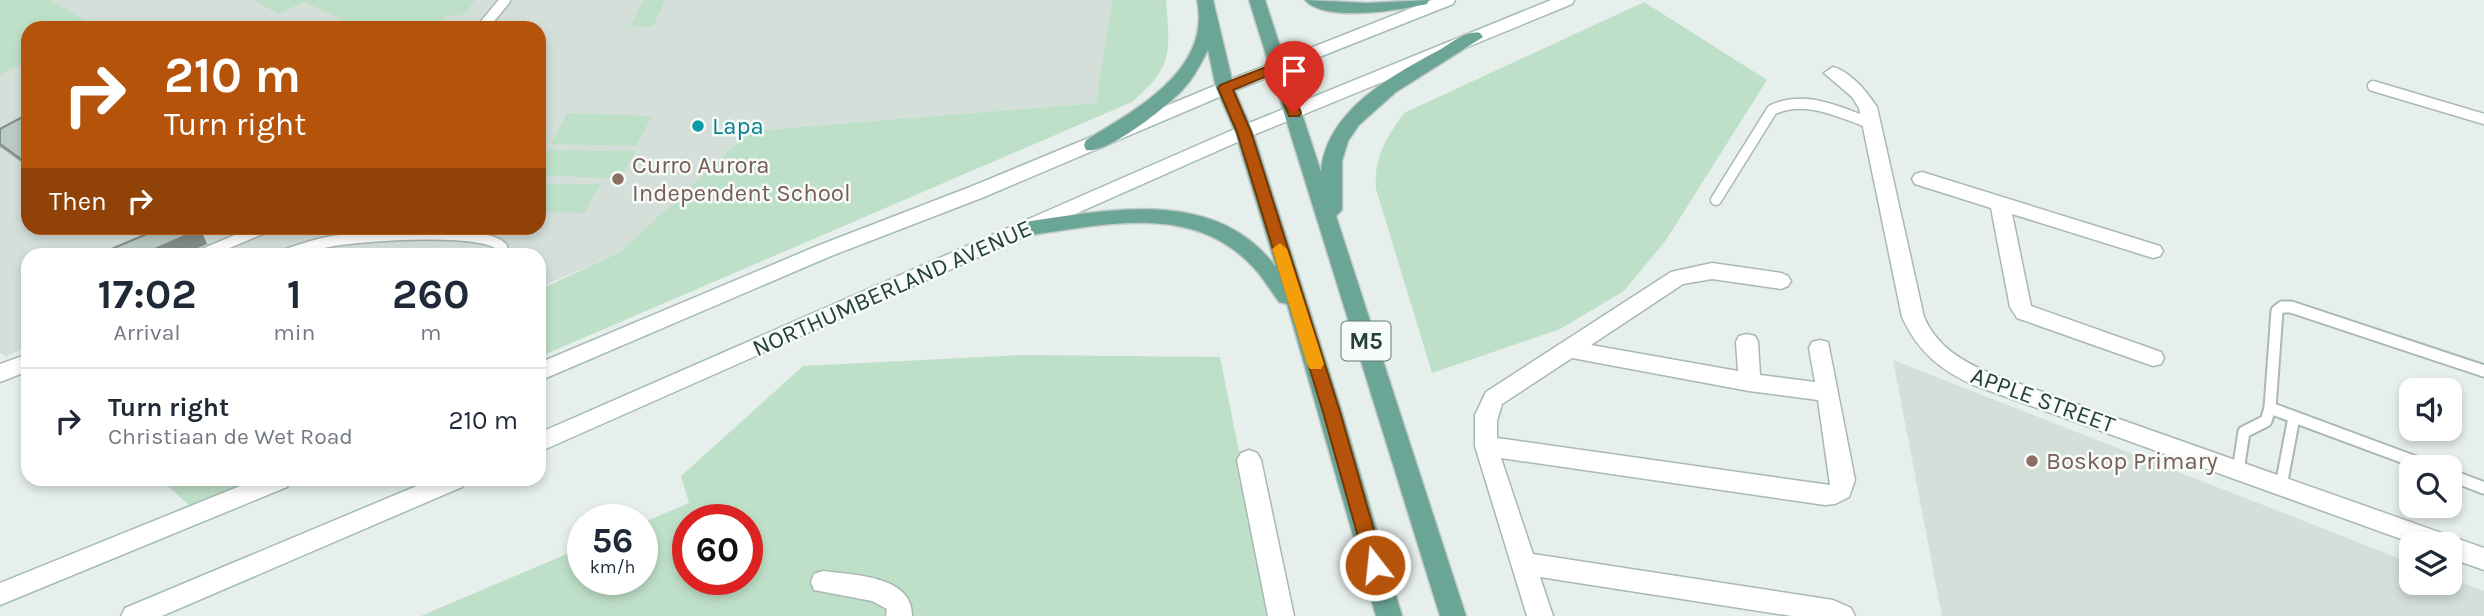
<!DOCTYPE html>
<html lang="en">
<head>
<meta charset="utf-8">
<style>
  :root { --surface:#fff; --page:#f6f6f7; --text:#1f2937; --muted:#747a83; --line:#e0e1e3 }
  body { margin:0; font-family:Karla,sans-serif; background:var(--page); color:var(--text); height:100vh; display:flex; flex-direction:column; font-size:26px; white-space:nowrap }
  * { box-sizing:border-box; margin:0 }
  p { font-size:23px; color:var(--muted) }
  .icon { flex:none; width:38px; height:38px; fill:none; stroke:currentColor; stroke-width:2; stroke-linecap:round; stroke-linejoin:round }
  .map { position:relative; flex:1; overflow:hidden }
  .sheet { position:absolute; left:21px; top:248px; width:525px; height:238px; display:flex; flex-direction:column; background:var(--surface); border-radius:21px; box-shadow:0 4px 10px #0003 }
  .sheet>* { flex:none }
  .banner { position:absolute; left:21px; top:21px; width:525px; height:214px; border-radius:21px; box-shadow:0 4px 10px #0003; background:#b45309; color:#fff; overflow:hidden }
  .controls { position:absolute; left:2399px; top:378px; display:grid; gap:14px }
  .controls a { display:grid; place-items:center; width:63px; height:63px; border-radius:14px; background:var(--surface); box-shadow:0 4px 10px #0003; font-size:35px }
  .speed { position:absolute; left:567px; top:504px; display:flex; gap:14px; font-size:35px; font-weight:700; text-align:center }
  .speed>* { display:grid; place-content:center; width:91px; height:91px; border-radius:50%; background:var(--surface); box-shadow:0 4px 10px #0003; line-height:1 }
  .speed small { font-size:18px; font-weight:400 }
  .speed .limit { border:10px solid #d22; background:#fff; color:#111 }
  .pin { position:absolute; display:grid; place-items:center; width:60px; height:60px; color:#fff; margin:-72px -30px; border-radius:50% 50% 50% 0; rotate:-45deg; box-shadow:0 0 7px #0007 }
  .pin .icon { rotate:45deg }
  .me { position:absolute; width:77px; margin:-38px; rotate:344deg; stroke-linejoin:round; filter:drop-shadow(0 0 5px #0008) }
  .turn { display:flex; align-items:center; gap:24px; height:147px; padding:0 28px; font-size:32px }
  .turn .icon { width:91px; height:91px; stroke-width:2.5 }
  .turn b { display:block; font-size:49px; line-height:60px }
  .then { display:flex; align-items:center; height:66px; padding:0 28px; background:#0003; gap:14px; font-size:26px }
  .eta { display:flex; justify-content:space-evenly; align-items:center; height:119px; text-align:center }
  .eta b { font-size:42px; font-weight:700; line-height:49px }
  ul { padding:0; list-style:none }
  li { display:flex; align-items:center; gap:21px; height:105px; padding:0 28px; border-top:2px solid var(--line) }
  li div { flex:1 }
  li b { display:block; font-size:26px }
  li em { font-style:normal }
  .map>svg:first-child { display:block }
  .built { fill:#d4dfda; fill-rule:evenodd }
  .green { fill:#bfe0c8; fill-rule:evenodd }
  .lines { fill:none; stroke-linecap:round; stroke-linejoin:round }
  .service-far1-casing { stroke:#a8b8b2; stroke-width:13 }
  .service-casing { stroke:#a8b8b2; stroke-width:15 }
  .minor-casing { stroke:#a8b8b2; stroke-width:3 }
  .secondary-casing { stroke:#a4bbb3; stroke-width:3 }
  .primary-casing { stroke:#c2cac8; stroke-width:3 }
  .service-far1 { stroke:#fff; stroke-width:10 }
  .service { stroke:#fff; stroke-width:11 }
  .minor { fill:#fff; fill-rule:evenodd }
  .secondary { fill:#fff; fill-rule:evenodd }
  .primary { fill:#6aa596; fill-rule:evenodd }
  .wall { fill:#a1aea9 }
  .shaded-wall { fill:#838d89 }
  .building { fill:#bbcac4; stroke:#838d89; stroke-width:2 }
  .route { fill:#b45309; stroke:#753606; stroke-width:2 }
  .slow { fill:#f59e0b }
  .culture-dot { fill:#0f9aa8; stroke:#f7fbf9; stroke-width:2.5 }
  .education-dot { fill:#8d6e63; stroke:#f7fbf9; stroke-width:2.5 }
  .labels { text-anchor:middle; stroke-width:5; stroke-linejoin:round; paint-order:stroke }
  .shield { fill:#f7fbf9; stroke:#637a73; stroke-width:2 }
  .shield-label { font-size:23px; font-weight:bold; fill:#24423a }
  .culture-label { font-size:24px; fill:#0d838f; stroke:#f7fbf9; text-anchor:start }
  .education-label { font-size:24px; fill:#785e54; stroke:#f7fbf9; text-anchor:start }
  .street-label { font-size:24px; fill:#24423a; stroke:#f7fbf9 }
</style>
</head>
<body>
<div class="map">
<svg width="2484" height="616" viewBox="0 0 2484 616">
  <rect width="100%" height="100%" fill="#e6efeb"/>
  <!-- built -->
  <g class="built">
    <path d="M0,0h1112l-16,103 -346,28 -130,121 -81,36v-32h-511v90l-22,11 -6,-4zM28,28h511v200h-511z"/>
    <path d="M1893,360l518,203 1,20h38v-5l34,13v25h-542z"/>
  </g>
  <!-- green -->
  <g class="green">
    <path d="M0,0h50l44,25 -5,3h-61v33l-28,14z"/>
    <path d="M254,0h221l-11,15 -19,1 -10,12h-75l-56,-26 -26,12z"/>
    <path d="M644,0h21l-12,27 -23,-1z"/>
    <path d="M1112,0h54c4,52 8,66 -34,102l-593,255v-67l81,-38 130,-121 346,-28z"/>
    <path d="M1644,2l123,78 -101,160 -42,51 -64,38 -128,44 -56,-184c-2,-33 9,-49 28,-76z"/>
    <path d="M567,113l85,3 -16,30 -85,-2z"/>
    <path d="M549,150l86,1 -14,28 -82,-4v-8z"/>
    <path d="M539,184h62l-17,29 -45,-1z"/>
    <path d="M1022,355l198,2 52,259h-851l162,-69v32h59v-56l47,-20 -8,-27 122,-110zM688,520h59v59h-59z"/>
    <path d="M161,480h91l-62,26z"/>
  </g>
  <g class="lines">
    <!-- service-far1 casing -->
    <g class="service-far1-casing">
      <g id="service-far1">
        <path d="M482,28l23,-28"/>
        <path d="M2373,86l111,33"/>
        <path d="M1716,200l56,-90c33,-16 66,2 98,13"/>
        <path d="M198,256l66,-28"/>
        <path d="M281,256c17,-6 34,-12 52,-15 30,-5 149,-14 169,6l-4,9"/>
      </g>
    </g>
    <!-- service casing -->
    <g class="service-casing">
      <g id="service">
        <path d="M2429,467l-159,-59 7,-97 5,-4h9l193,64"/>
        <path d="M2238,471l6,-39 22,-11 4,-13"/>
        <path d="M2450,475l34,13"/>
        <path d="M2281,486l13,-69"/>
      </g>
    </g>
    <!-- minor casing -->
    <g class="minor-casing">
      <g id="minor">
        <path d="M1833,67c18,5 34,25 44,40l47,210c13,30 39,45 68,57l492,174v22l-34,-12v-14h-35l-439,-158c-35,-15 -58,-34 -74,-69l-43,-209 -7,-11 -28,-24z"/>
        <path d="M1922,172l238,74 3,5 -3,5 -7,2 -141,-44 19,92 130,46 3,6 -3,6 -8,2 -136,-48 -7,-11 -19,-99 -76,-24 -3,-5 3,-5z"/>
        <path d="M1712,263l69,10 7,3 3,5 -3,5 -7,3 -69,-10 -29,5 -92,61 147,26 -2,-29 3,-6 8,-2 8,2 3,6 2,33 55,7 -6,-34 3,-6 8,-2 8,2 27,138 -6,17 -14,7 -10,1 -324,-47 32,96 300,46 18,8 4,8h-63l-252,-39 13,39h-26l-52,-170v-31l11,-23 185,-120zM1572,358l177,33 69,9 12,85 -333,-47v-17l5,-17z"/>
        <path d="M28,354v17l-28,11v-18z"/>
        <path d="M1249,450l8,3 4,7 33,156h-26l-31,-156 4,-7z"/>
        <path d="M823,571c29,4 90,4 89,45h-26l1,-7 -15,-8 -58,-11 -3,-8 3,-8z"/>
      </g>
    </g>
    <!-- secondary casing -->
    <g class="secondary-casing">
      <g id="secondary">
        <path d="M1432,0h23l-2,4 -222,88 -247,105 -153,59 -292,125v-18l278,-117 153,-59 249,-103z"/>
        <path d="M1551,0h23l-2,4 -321,132 -712,316v-19l698,-305z"/>
        <path d="M255,480h36l-4,7 -287,118v-22z"/>
        <path d="M431,480h35l-4,7 -300,129h-41l4,-8z"/>
      </g>
    </g>
    <!-- primary casing -->
    <g class="primary-casing">
      <g id="primary">
        <path d="M1197,0h16l21,88 19,44 89,280 60,204h-26l-89,-312 -8,-2c-9,-12 -16,-25 -26,-35 -59,-64 -146,-43 -222,-32l-7,-2 -3,-5 3,-5 7,-2c83,-12 186,-33 245,46l-41,-135 -19,-44 -8,-38c-7,13 -13,26 -23,37 -14,17 -78,68 -99,63l-2,-5 2,-5c50,-30 126,-71 111,-140z"/>
        <path d="M1249,0h16l56,172c5,-62 72,-97 120,-123 12,-7 25,-19 39,-16l3,4 -87,55 -37,33 -11,16 -6,20v49l-6,6 130,400h-26z"/>
        <path d="M1305,0l62,3 62,-3 -2,4c-27,6 -102,19 -122,-4z"/>
      </g>
    </g>
    <!-- service-far1 -->
    <use href="#service-far1" class="service-far1"/>
    <!-- service -->
    <use href="#service" class="service"/>
    <!-- minor -->
    <use href="#minor" class="minor"/>
    <!-- secondary -->
    <use href="#secondary" class="secondary"/>
    <!-- primary -->
    <use href="#primary" class="primary"/>
  </g>
  <!-- wall -->
  <path class="wall" d="M28,114v53l-28,-20v-18z"/>
  <!-- shaded-wall -->
  <path class="shaded-wall" d="M195,228h5l7,16 -27,12h-41z"/>
  <!-- building -->
  <g class="building">
    <path d="M28,114v46l-3,2 -25,-18v-15z"/>
    <path d="M161,228h34l1,3 -57,25h-44z"/>
  </g>
  <!-- route -->
  <path class="route" d="M1276,63l7,4 18,46 -2,3h-10l-17,-42 -39,16 18,42 89,280 44,153 -3,5 -6,3 -7,-3 -2,-5 -43,-153 -86,-280 -19,-44 2,-3z"/>
  <!-- slow -->
  <path class="slow" d="M1280,243l7,6 37,115 -3,5h-11l-3,-5 -35,-115z"/>
  <!-- markers -->
  <circle class="culture-dot" cx="698" cy="126" r="7"/>
  <g class="education-dot">
    <circle cx="618" cy="179" r="7"/>
    <circle cx="2032" cy="461" r="7"/>
  </g>
  <g class="labels">
    <!-- shield labels -->
    <rect class="shield" x="1341.5" y="321.5" width="49" height="39" rx="5"/>
    <g class="shield-label">
      <text x="1366" y="349">M5</text>
    </g>
    <!-- culture labels -->
    <g class="culture-label">
      <text x="712" y="134">Lapa</text>
    </g>
    <!-- education labels -->
    <g class="education-label">
      <text x="632" y="173">Curro Aurora<tspan x="632" dy="28">Independent School</tspan></text>
      <text x="2046" y="469">Boskop Primary</text>
    </g>
    <!-- street labels -->
    <g class="street-label">
      <text transform="translate(892 288) rotate(-24)" y="8">NORTHUMBERLAND AVENUE</text>
      <text transform="translate(2043 400) rotate(20)" y="8">APPLE STREET</text>
    </g>
  </g>
</svg>
<div class="controls">
<a><svg class="icon" aria-label="sound" viewBox="0 0 24 24"><path d="M4 9h4l5-4v14l-5-4H4zM17 9q2 3 0 6"/></svg></a>
<a><svg class="icon" aria-label="search" viewBox="0 0 24 24"><circle cx="10" cy="10" r="6"/><path d="M15 15l6 6"/></svg></a>
<a><svg class="icon" aria-label="layers" viewBox="0 0 24 24"><path d="M12 4l9 5-9 5-9-5zM3 14l9 5 9-5"/></svg></a>
</div>
<div class="speed"><div>56<small>km/h</small></div><div class="limit">60</div></div>
<div class="pin" style="left:1294px;top:113px;background:#d93025"><svg class="icon" aria-label="arrive" viewBox="0 0 24 24"><path d="M6 21V4h12l-3 4 3 4H6"/></svg></div>
<svg class="me" style="left:1375px;top:565px" viewBox="-20 -20 40 40"><circle r="17" fill="#b45309" stroke="#fff" stroke-width="3"/><path d="M0-11L8 9 0 5-8 9z" fill="#fff"/></svg>
<div class="banner">
<div class="turn"><svg class="icon" aria-label="right" viewBox="0 0 24 24"><path d="M7 20v-9h11M14 6l5 5-5 5"/></svg><div><b>210 m</b>Turn right</div></div>
<div class="then">Then<svg class="icon" aria-label="right" viewBox="0 0 24 24"><path d="M7 20v-9h11M14 6l5 5-5 5"/></svg></div>
</div>
<section class="sheet">
<div class="eta">
<div><b>17:02</b><p>Arrival</p></div>
<div><b>1</b><p>min</p></div>
<div><b>260</b><p>m</p></div>
</div>
<ul>
<li><svg class="icon" aria-label="right" viewBox="0 0 24 24"><path d="M7 20v-9h11M14 6l5 5-5 5"/></svg><div><b>Turn right</b><p>Christiaan de Wet Road</p></div><em>210 m</em></li>
</ul>
</section>
</div>
</body>
</html>
